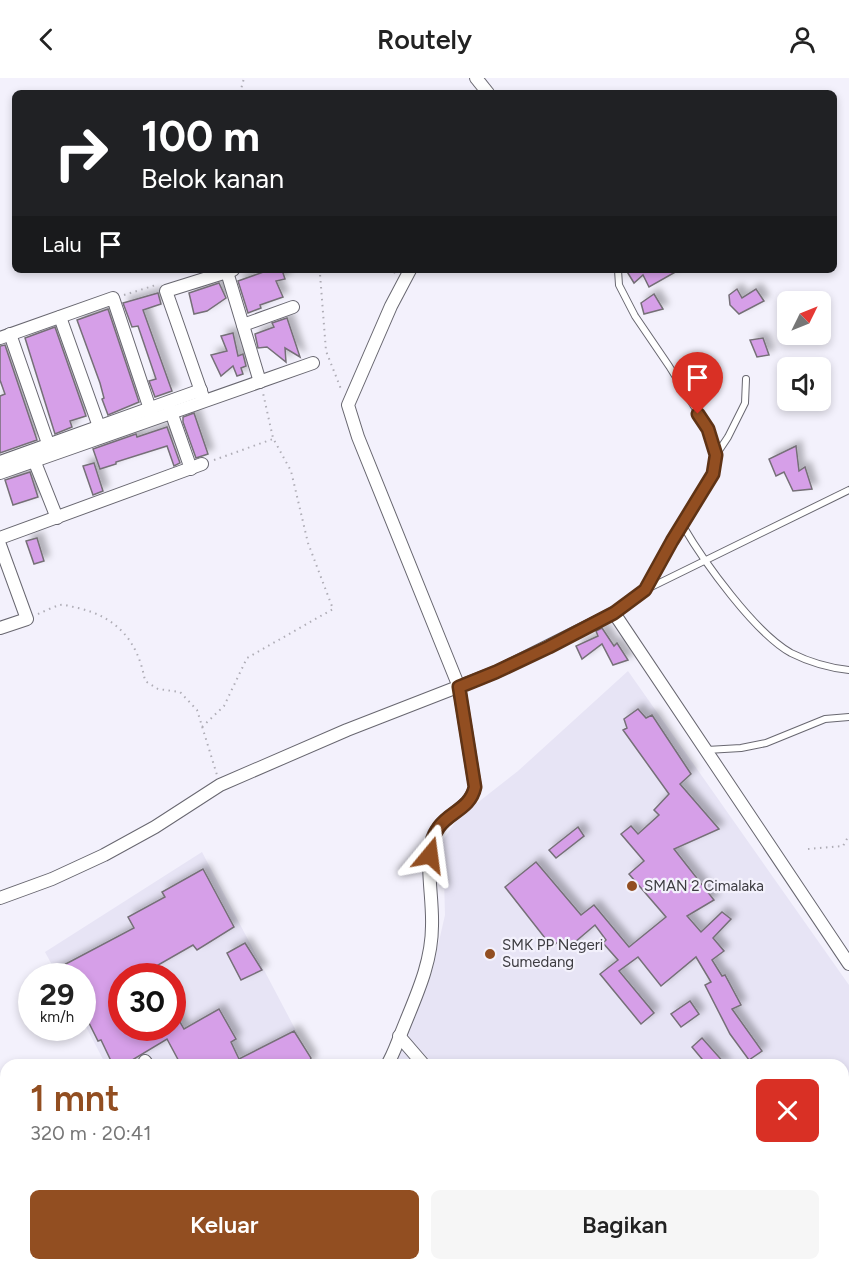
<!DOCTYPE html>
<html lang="id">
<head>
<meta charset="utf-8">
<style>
  :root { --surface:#fff; --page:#f6f6f6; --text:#222; --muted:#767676; --accent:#924e21 }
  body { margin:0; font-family:Figtree,sans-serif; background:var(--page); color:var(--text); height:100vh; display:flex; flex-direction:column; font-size:22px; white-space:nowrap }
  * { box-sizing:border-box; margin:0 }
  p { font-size:20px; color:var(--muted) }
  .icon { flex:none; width:33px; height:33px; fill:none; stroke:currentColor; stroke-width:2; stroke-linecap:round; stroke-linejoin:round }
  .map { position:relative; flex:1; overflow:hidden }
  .sheet { position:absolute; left:0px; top:981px; width:849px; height:212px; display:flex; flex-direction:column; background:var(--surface); border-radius:18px 18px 0 0; box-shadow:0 3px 9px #0003 }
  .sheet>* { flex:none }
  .top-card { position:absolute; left:12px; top:12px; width:825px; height:183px; border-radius:9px; box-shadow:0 3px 9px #0003; background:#202124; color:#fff; overflow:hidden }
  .needle { width:39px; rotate:47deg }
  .fabs { position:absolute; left:777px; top:213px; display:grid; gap:12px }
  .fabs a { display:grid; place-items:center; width:54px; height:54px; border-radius:9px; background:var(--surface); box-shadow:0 3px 9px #0003; font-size:30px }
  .speed { position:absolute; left:18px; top:885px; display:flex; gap:12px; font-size:30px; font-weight:700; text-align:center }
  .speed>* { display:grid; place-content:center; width:78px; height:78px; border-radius:50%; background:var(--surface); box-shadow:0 3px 9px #0003; line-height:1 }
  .speed small { font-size:15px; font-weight:400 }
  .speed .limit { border:9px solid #d22; background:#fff; color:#111 }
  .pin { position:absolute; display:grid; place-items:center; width:51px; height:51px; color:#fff; margin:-62px -26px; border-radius:50% 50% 50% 0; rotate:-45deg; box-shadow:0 0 6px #0007 }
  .pin .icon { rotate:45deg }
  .me { position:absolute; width:66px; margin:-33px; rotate:16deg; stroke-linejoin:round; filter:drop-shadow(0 0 4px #0008) }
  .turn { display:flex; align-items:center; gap:21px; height:126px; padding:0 30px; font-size:27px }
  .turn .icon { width:78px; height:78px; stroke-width:2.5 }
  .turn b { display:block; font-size:42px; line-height:51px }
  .then { display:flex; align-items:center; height:57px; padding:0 30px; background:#0003; gap:12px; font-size:22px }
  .round { display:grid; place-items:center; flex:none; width:63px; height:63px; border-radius:9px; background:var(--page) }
  .overview { display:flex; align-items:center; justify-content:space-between; height:102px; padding:0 30px }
  h1 { font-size:36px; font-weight:600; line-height:45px; color:var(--accent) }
  .action { display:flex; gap:12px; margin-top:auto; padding:12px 30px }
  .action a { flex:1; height:69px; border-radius:9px; background:var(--accent); color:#fff; font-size:24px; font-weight:600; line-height:69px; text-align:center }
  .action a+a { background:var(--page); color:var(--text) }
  header { display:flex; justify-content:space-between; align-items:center; height:78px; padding:0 30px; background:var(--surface); font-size:27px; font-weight:600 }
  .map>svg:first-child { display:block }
  .built { fill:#e7e4f5; fill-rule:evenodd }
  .building { fill:#d69fe8; stroke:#756f77; stroke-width:1.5; filter:url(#shadow) }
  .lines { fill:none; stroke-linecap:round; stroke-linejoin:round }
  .service-casing { stroke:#686770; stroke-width:8 }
  .minor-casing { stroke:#686770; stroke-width:14 }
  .path { stroke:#afadb6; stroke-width:2; stroke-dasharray:1.5 4.5; stroke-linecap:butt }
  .service { stroke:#fff; stroke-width:6 }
  .minor { stroke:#fff; stroke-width:12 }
  .route-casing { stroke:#5f3315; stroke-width:15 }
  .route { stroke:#924e21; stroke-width:10 }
  .poi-dot { fill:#924e21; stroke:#f3f1fc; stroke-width:2 }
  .labels { text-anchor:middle; stroke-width:4.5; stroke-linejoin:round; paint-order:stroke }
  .poi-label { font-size:15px; fill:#3d3c41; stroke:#f3f1fc; text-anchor:start }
</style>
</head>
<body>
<header><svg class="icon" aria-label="back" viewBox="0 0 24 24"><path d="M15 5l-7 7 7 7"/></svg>Routely<svg class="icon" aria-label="person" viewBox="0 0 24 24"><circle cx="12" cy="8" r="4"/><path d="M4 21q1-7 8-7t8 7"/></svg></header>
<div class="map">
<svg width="849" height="1192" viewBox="0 0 849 1192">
  <defs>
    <filter id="shadow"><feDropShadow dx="5.5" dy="-5.5" stdDeviation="3" flood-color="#0004"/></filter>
  </defs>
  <rect width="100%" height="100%" fill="#f3f1fc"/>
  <!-- built -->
  <g class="built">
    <path d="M628,593l221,314v108l-6,4v-32h-451l39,-89 14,-61 -2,-75 15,-22 60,-47z"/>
    <path d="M202,774l112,213h-208l-23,-44 -1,-45h-24l-13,-24zM122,898h50v52h-50z"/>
    <path d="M154,1186h198l3,6h-208z"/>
    <path d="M469,1187h297l-8,5h-285z"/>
  </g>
  <!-- building -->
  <g class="building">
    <path d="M269,192h13l3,9 -9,2 7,16 -23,8 1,3 -13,5 -10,-32z"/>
    <path d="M626,192h53l-30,17 -6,-12 -9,8z"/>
    <path d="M219,205l7,15 -19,13 -13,3 -5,-21z"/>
    <path d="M737,211l5,9 14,-9 8,12 -25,13 -9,-9 -1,-10z"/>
    <path d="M158,215l3,11 -18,6 29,81 -17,6 -6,-16 7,-2 -18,-53 -6,1 -9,-24z"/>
    <path d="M654,216l9,15 -19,5 -3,-11z"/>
    <path d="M108,231l31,93 -31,13 -6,-16 2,-1 -4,-15 -23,-63z"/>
    <path d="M287,240l13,39 -15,-9 1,14 -19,-15 -9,1 -3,-14 19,-7 -2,-4z"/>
    <path d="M55,249l31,89 -16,5 2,6 -17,7 -30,-96z"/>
    <path d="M233,255l5,23 5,-2 3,12 -5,2 2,6 -6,2 -4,-10 -12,10 -10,-21 16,-4 -6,-15z"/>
    <path d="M763,260l6,17 -12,2 -7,-17z"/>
    <path d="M5,267l32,95 -37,13v-57l5,-2 -5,-14v-34z"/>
    <path d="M194,335l14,41 -12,4 -13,-36v-5z"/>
    <path d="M167,349l13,36 -6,3 -7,-20 -51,16v2l-16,5 -7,-20 43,-15 1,3z"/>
    <path d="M796,368l3,25 6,-4 7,22 -19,2 -9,-19 -8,4 -7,-17z"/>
    <path d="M94,385l9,28 -10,4 -10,-29z"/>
    <path d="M30,394l8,25 -25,8 -8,-25z"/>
    <path d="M37,460l7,23 -10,3 -8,-23z"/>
    <path d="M602,550l12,18 3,-3 11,17 -15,5 -11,-21 -20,15 -6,-13 22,-10 -2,-5z"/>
    <path d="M638,631l8,9 6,-3 39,59 -11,10 39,45 -45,20 40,51 -27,16 14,16 21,-20 9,7 -18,19 11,13 -12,9 10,16 3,-1 16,30 -9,4 30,42 -13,9 -19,-26 -25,-49 6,-3 -15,-25 -35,29 -23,-29 -19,14 35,42 -13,11 -41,-50 18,-14 -15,-17 3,-3 -11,-15 -27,23 -8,-8 -8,7 -47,-60 31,-25 45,53 13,-10 35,42 37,-30 -37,-43 15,-13 -23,-27 10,-8 7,8 21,-19 -5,-5 15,-16 -46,-64 4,-2 -3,-9z"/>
    <path d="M578,749l6,9 -28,22 -7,-8z"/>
    <path d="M203,791l31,58 -37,23 -4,-5 -54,31h-17v52h50v-20l12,21 35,-20 17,30 -5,3 8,17 55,-28 17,27 -3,7h-127l-14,-26 -43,26h-11l-12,-25 -3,1 -11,-22 -5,3v-46h-39l91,-48 -6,-11 37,-20 -3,-5z"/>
    <path d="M245,865l17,27 -21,10 -14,-27z"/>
    <path d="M690,923l9,13 -18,13 -10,-13z"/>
    <path d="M702,960l24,27h-19l-15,-18z"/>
  </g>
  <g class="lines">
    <!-- service casing -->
    <g class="service-casing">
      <g id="service">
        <path d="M618,192l1,15 16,31 34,50 39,63 8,26 -3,19 -41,67 -27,49"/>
        <path d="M716,377l12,-18 17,-34 1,-24"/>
        <path d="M683,448c21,36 72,107 108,127 18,9 39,15 58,17"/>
        <path d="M614,535l31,-23 204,-100"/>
        <path d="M707,672l34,-2 25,-5 59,-24 24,-2"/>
      </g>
    </g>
    <!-- minor casing -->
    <g class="minor-casing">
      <g id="minor">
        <path d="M476,0l12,15"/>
        <path d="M227,194l33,110"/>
        <path d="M60,239l42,118"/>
        <path d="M243,247l50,-18"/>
        <path d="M10,256l41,118"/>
        <path d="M0,260l113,-40 40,120"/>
        <path d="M203,319l-37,-106 67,-21"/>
        <path d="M169,328l22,63"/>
        <path d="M32,377l25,63"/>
        <path d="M0,384l201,-72"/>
        <path d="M0,395l313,-110"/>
        <path d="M0,460l202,-74"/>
        <path d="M0,467l27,74 -27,9"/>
        <path d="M0,820l52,-19 52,-24 51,-28 65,-42 127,-55 149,-58 118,-59 235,351"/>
        <path d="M399,958l25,29"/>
        <path d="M145,983l3,4"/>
        <path d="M387,987c6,-10 9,-19 13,-29 14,-36 32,-71 32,-110 1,-27 -6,-56 -1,-83 5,-27 38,-31 44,-56l-16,-100 -101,-250 -10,-32 43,-99 19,-36"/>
        <path d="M843,1163l6,-4"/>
        <path d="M370,1186l4,6"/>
        <path d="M576,1186l4,6"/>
        <path d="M143,1192l6,-6"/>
        <path d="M792,1192l10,-6"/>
      </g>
    </g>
    <!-- path -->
    <g class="path">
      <path d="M240,15l4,-15"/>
      <path d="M317,192l3,4 6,77 15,38"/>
      <path d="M382,192l15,3"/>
      <path d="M124,217l32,-10"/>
      <path d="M214,382l59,-21"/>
      <path d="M38,536c7,-3 15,-7 22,-9 5,-1 12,2 18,3 39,9 60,33 67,73l13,8 22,3 17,18 20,65"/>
      <path d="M202,649l22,-21 23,-48 86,-49 -25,-66 -17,-72 -18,-33 -10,-45"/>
      <path d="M808,771l35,-3 6,-11"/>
    </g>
    <!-- service -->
    <use href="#service" class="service"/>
    <!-- minor -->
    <use href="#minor" class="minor"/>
  </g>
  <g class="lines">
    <!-- route casing -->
    <g class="route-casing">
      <path id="route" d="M430,777c3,-46 38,-37 45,-68l-16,-100 37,-15 53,-25 65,-34 31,-23 27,-49 41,-67 3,-19 -8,-26 -10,-15"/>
    </g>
    <!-- route -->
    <use href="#route" class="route"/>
  </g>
  <!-- markers -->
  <g class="poi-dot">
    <circle cx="632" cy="808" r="6"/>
    <circle cx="490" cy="876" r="6"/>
  </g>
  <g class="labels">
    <!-- poi labels -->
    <g class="poi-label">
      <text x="644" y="813">SMAN 2 Cimalaka</text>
      <text x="502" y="872">SMK PP Negeri<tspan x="502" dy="17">Sumedang</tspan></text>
    </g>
  </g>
</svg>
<div class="fabs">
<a><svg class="needle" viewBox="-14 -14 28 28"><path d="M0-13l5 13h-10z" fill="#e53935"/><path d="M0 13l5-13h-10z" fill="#767676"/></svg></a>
<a><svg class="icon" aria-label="sound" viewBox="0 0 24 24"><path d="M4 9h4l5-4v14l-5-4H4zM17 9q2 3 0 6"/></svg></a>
</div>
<div class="speed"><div>29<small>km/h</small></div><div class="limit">30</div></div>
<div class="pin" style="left:698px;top:336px;background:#d93025"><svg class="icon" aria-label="arrive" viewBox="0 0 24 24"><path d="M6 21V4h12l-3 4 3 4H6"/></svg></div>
<svg class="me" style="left:430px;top:777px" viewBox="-20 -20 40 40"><path d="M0-17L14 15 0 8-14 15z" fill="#924e21" stroke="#fff" stroke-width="4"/></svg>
<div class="top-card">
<div class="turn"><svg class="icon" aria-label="right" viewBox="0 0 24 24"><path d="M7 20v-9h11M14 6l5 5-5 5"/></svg><div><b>100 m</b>Belok kanan</div></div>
<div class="then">Lalu<svg class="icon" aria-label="arrive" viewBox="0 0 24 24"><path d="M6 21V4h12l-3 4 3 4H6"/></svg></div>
</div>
<section class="sheet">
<div class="overview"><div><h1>1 mnt</h1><p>320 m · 20:41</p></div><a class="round" style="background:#d93025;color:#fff"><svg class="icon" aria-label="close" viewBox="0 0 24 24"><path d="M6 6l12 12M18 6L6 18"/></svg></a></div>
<div class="action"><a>Keluar</a><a>Bagikan</a></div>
</section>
</div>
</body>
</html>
